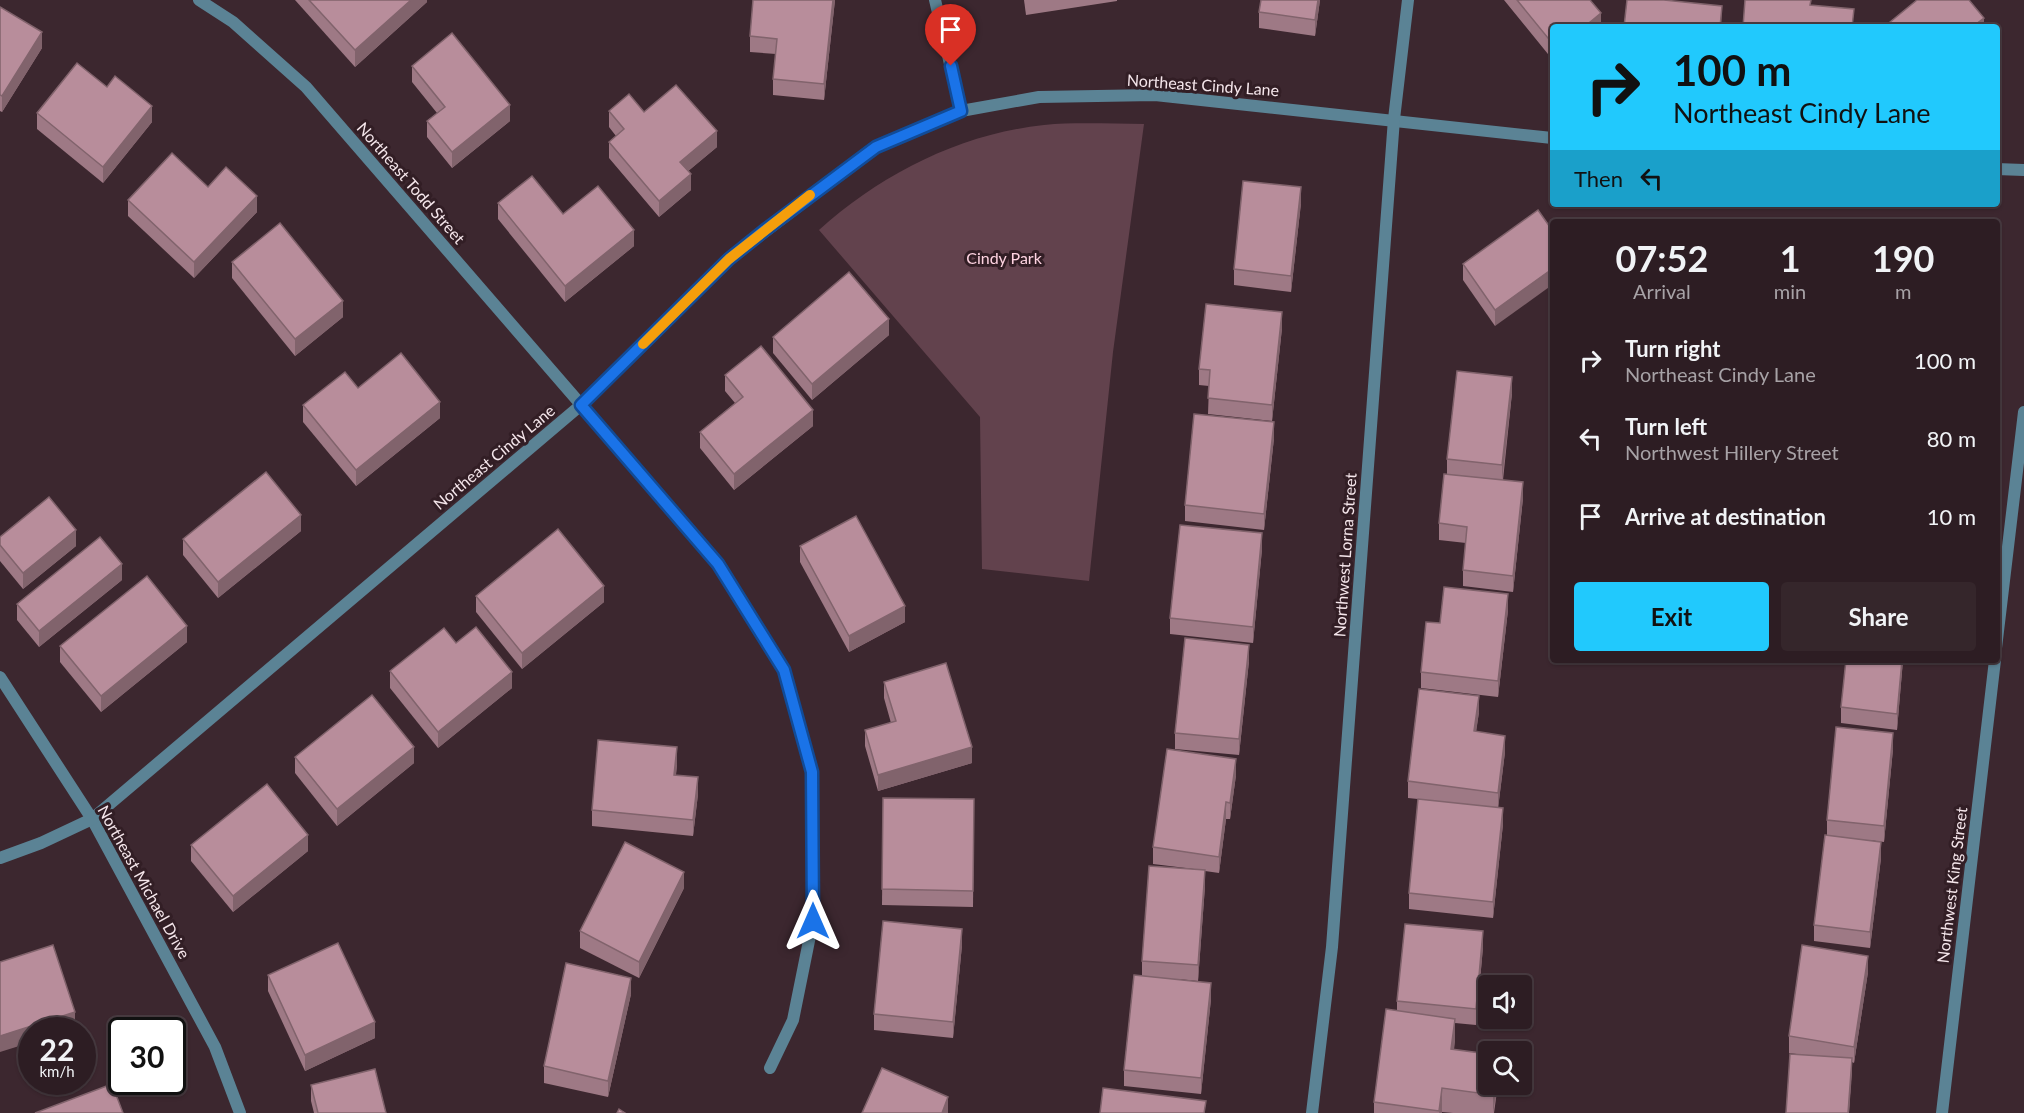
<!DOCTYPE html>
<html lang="en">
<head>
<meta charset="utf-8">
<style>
  :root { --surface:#2d1d23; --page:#35262b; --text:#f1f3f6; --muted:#a7a2a6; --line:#483b41; --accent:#21c9fd }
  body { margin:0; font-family:Lato,sans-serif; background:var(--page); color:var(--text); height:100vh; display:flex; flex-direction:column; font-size:22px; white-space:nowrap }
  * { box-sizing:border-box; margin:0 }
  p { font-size:20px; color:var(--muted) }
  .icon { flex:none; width:33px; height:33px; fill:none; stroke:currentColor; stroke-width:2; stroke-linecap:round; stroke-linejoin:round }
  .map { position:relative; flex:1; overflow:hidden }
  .sheet { position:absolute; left:1550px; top:219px; width:450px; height:444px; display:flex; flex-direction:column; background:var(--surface); border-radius:6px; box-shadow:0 2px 4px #0004,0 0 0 2px var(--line) }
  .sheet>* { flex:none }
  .top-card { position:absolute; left:1550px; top:24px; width:450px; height:183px; border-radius:6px; box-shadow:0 2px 4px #0004,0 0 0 2px var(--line); background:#21c9fd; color:#111; overflow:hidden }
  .fabs { position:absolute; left:1478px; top:975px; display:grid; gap:12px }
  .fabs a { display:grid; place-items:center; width:54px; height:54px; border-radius:6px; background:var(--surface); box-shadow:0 2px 4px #0004,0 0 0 2px var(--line); font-size:30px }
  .speed { position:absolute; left:18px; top:1017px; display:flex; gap:12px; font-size:30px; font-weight:700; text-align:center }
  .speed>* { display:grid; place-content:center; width:78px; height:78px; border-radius:50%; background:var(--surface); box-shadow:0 2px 4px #0004,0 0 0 2px var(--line); line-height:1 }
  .speed small { font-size:15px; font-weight:400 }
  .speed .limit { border:3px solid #111; border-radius:9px; background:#fff; color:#111 }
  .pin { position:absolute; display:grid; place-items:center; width:51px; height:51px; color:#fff; margin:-62px -26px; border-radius:50% 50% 50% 0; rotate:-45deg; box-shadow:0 0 6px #0007 }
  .pin .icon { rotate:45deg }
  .me { position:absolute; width:66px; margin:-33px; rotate:0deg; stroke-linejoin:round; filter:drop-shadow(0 0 4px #0008) }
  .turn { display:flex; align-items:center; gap:21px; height:126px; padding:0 24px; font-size:27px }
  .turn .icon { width:78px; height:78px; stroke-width:2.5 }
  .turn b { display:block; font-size:42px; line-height:51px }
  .then { display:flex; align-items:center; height:57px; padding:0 24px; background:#0003; gap:12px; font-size:22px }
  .eta { display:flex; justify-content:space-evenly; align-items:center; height:102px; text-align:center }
  .eta b { font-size:36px; font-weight:700; line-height:42px }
  .button { display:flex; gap:12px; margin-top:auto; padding:12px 24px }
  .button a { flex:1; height:69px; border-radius:6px; background:var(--accent); color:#111; font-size:24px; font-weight:700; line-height:69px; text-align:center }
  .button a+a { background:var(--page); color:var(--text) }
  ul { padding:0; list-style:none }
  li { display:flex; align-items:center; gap:18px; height:78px; padding:0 24px }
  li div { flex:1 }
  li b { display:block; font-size:22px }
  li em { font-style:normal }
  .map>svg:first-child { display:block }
  .green { fill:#62424d }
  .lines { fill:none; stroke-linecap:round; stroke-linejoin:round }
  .minor { stroke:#5b8395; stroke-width:12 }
  .wall { fill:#9e7985 }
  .shaded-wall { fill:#81636c }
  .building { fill:#b88d9b; stroke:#81636c; stroke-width:1.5 }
  .route-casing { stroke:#114b97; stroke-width:15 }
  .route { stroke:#1a73e8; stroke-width:10 }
  .slow { stroke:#f59e0b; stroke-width:10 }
  .labels { text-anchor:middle; stroke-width:6; stroke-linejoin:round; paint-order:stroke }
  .street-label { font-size:16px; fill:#f5e6eb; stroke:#321e25 }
  .park-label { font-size:16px; fill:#fed3e1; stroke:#321e25 }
</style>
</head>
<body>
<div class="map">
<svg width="2024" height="1113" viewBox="0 0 2024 1113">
  <rect width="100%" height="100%" fill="#3c272f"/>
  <!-- green -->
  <path class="green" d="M1144,124l-31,228 -24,229 -107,-12 -2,-152 -161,-187c62,-56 141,-96 225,-105 32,-3 67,-1 100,-1z"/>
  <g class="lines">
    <!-- minor -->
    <g class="minor">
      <path d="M199,0l34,22 73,65 413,477 65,106 28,102 1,149 -20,99 -23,48"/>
      <path d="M935,0l26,111"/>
      <path d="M1996,169l28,1"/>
      <path d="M1996,648l28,-236"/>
      <path d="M0,677l92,142 123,228 25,66"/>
      <path d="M0,858l41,-15 51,-24 489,-414 148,-146 147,-112 85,-36 78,-14 116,-2 397,43"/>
      <path d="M1312,1113l20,-166 62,-828 14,-119"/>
      <path d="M1942,1113l53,-453"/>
    </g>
  </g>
  <!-- wall -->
  <g class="wall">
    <path d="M295,0h132v2l-72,65z"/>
    <path d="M835,0l-11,100 -51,-5v-16l3,-25 -26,-2v-16z"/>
    <path d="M1024,0h93v1l-91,14z"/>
    <path d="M1320,0l-5,36 -56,-8v-16z"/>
    <path d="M1504,0h86l11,27h-49v32z"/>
    <path d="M0,7l42,41 -40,64 -2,-1z"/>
    <path d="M412,66l98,55 -58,47 -25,-31v-16l10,-8 -25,-31z"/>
    <path d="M107,87l45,35 -49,61 -66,-54v-16z"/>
    <path d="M609,111l35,1 73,35 -29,24 3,19 -32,27 -50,-59v-16l7,-6 -7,-9z"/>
    <path d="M208,187l49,25 -63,66 -66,-62v-16z"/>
    <path d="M498,203l136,43 -69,56 -67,-83z"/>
    <path d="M1301,203l-10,89 -57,-7v-16z"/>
    <path d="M1538,210l-43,116 -32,-46v-16z"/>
    <path d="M232,262l111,55 -48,39 -63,-78z"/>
    <path d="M1282,328l-10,93 -64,-7 1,-28 -10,-1v-16z"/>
    <path d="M889,335l-77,65 -39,-47v-16z"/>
    <path d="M725,375l88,51 -79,64 -34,-42v-16l35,-29 -10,-12z"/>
    <path d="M358,388l82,30 -84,68 -53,-64v-17z"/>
    <path d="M1512,393l-9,87 20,18 -10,94 -50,-6v-16l3,-27 -27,-3v-17l8,-49v-15z"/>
    <path d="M1274,438l-10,92 -79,-9v-16z"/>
    <path d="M301,531l-83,67 -35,-43v-16z"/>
    <path d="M0,537l76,9 -53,43 -23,-28z"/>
    <path d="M800,546l105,76 -56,30 -49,-90z"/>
    <path d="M1262,549l-9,94 -83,-9v-16z"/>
    <path d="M122,580l-83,67 -22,-27v-16z"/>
    <path d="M476,596l128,6 -82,67 -46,-57z"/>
    <path d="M1508,610l-10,87 -77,-9v-16l19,-49z"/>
    <path d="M187,642l-86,70 -41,-50v-16z"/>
    <path d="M456,643l56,45 -74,60 -48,-60v-17z"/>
    <path d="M1846,660h57l-6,70 -56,-7v-16z"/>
    <path d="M1249,661l-10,94 -64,-6v-16z"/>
    <path d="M884,682l88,81 -94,28 -13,-45v-16l26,-7 -7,-25z"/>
    <path d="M1479,712l-3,19 29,21 -7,56 5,16 -10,94 -84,-9v-16l28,-92 -29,-3v-17z"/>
    <path d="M1893,749l-9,93 -15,-2 12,18 -11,90 -56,-7v-16l13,-90v-15z"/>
    <path d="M295,757l119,6 -77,63 -42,-53z"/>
    <path d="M677,764l-1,11 22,19 -5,42 -101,-10v-16z"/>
    <path d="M1236,775l-6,44h-4l-7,54 -14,-2v15l-7,95 -20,-2 33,20 -10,95 -77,-8v-16l18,-95v-14l52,-92 -41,-5v-17z"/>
    <path d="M883,798l91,1 -1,108 -91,-2z"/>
    <path d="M191,845l117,6 -75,61 -42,-51z"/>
    <path d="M684,888l-45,90 -59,-30v-17z"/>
    <path d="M962,945l-9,93 -79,-8v-16z"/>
    <path d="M1483,947l-7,78 -21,-2 -1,26 34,35h10l-4,29h-41l-11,-1v1h-68v-11l23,-91v-10z"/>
    <path d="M1868,972l-14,91 -2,-1 -3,51h-63l18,-58 -15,-2v-17z"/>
    <path d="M268,975l107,63 -70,33 -37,-80z"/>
    <path d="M631,994l-23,103 -64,-14v-17z"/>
    <path d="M311,1085l75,28h-72l-3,-12z"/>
  </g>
  <!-- shaded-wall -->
  <g class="shaded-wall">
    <path d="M411,0h16v2l-72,65v-17z"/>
    <path d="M833,0h2l-11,100v-16z"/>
    <path d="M1318,0h2l-5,36v-16z"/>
    <path d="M1722,6l-1,21h-1z"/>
    <path d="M1601,13v14h-17z"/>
    <path d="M1984,18v9h-12z"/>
    <path d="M42,32v16l-40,64v-16z"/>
    <path d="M510,105v16l-58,47v-16z"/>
    <path d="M152,106v16l-49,61v-16z"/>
    <path d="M717,131v16l-37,31v-16z"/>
    <path d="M691,174v16l-32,27v-16z"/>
    <path d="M1301,187v16l-10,89v-16z"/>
    <path d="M257,196v16l-63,66v-16z"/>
    <path d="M634,230v16l-69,56v-16z"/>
    <path d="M1552,269v16l-57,41v-16z"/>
    <path d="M343,301v16l-48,39v-17z"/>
    <path d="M1282,312v16l-10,93v-16z"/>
    <path d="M889,319v16l-77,65v-16z"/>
    <path d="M1512,377v16l-10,88v-16z"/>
    <path d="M440,402v16l-84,68v-16z"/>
    <path d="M813,410v16l-79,64v-16z"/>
    <path d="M1274,422v16l-10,92v-16z"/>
    <path d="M1523,482v16l-10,94v-16z"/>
    <path d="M301,515v16l-83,67v-16z"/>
    <path d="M76,530v16l-53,43v-16z"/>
    <path d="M1262,533v16l-9,94v-16z"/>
    <path d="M122,564v16l-83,67v-16z"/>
    <path d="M604,586v16l-82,67v-16z"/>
    <path d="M1508,594v16l-10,87v-16z"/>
    <path d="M905,606v16l-56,30v-16z"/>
    <path d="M187,626v16l-86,70v-16z"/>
    <path d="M1249,645v16l-10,94v-16z"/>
    <path d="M1902,660h1l-6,70v-16z"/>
    <path d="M512,672v16l-74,60v-16z"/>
    <path d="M1479,696v16l-5,35v-16z"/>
    <path d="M1893,733v16l-9,93v-16z"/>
    <path d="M1505,736v16l-7,57v-16z"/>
    <path d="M414,747v16l-77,63v-17z"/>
    <path d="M677,747v17l-3,27v-16z"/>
    <path d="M972,747v16l-94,28v-16z"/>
    <path d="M1236,759v16l-6,44v-16z"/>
    <path d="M698,777v17l-5,42v-16z"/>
    <path d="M1226,802v17l-7,54v-16z"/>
    <path d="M1503,808v16l-10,94v-16z"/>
    <path d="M308,835v16l-75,61v-16z"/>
    <path d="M1881,842v16l-11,90v-16z"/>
    <path d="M1205,870v16l-7,95v-16z"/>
    <path d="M684,872v16l-45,90v-16z"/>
    <path d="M962,929v16l-9,93v-16z"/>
    <path d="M1483,931v16l-7,78v-16z"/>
    <path d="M1868,956v16l-14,91v-16z"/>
    <path d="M631,978v16l-23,103v-16z"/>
    <path d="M1211,983v16l-10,95v-16z"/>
    <path d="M75,1012v16l-8,2h-35v12l-32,10v-16z"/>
    <path d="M1455,1019v23l-4,30v-23z"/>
    <path d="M375,1022v16l-70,33v-16z"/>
    <path d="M1852,1058v16l-3,39h-1z"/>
    <path d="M1495,1084h3l-5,29v-18z"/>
    <path d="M1442,1088v25h-3z"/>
    <path d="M948,1097v16h-6z"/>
  </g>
  <!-- building -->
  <g class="building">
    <path d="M309,0h102l-56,50z"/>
    <path d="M753,0h80l-9,84 -51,-5 4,-40 -27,-3z"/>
    <path d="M1261,0h57l-3,20 -56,-8z"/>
    <path d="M1517,0h73l11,13 -17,14h-32v16z"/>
    <path d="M1627,0h37l58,6 -2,21h-96z"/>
    <path d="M1745,0h66l-1,5 44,4 -2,18h-109z"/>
    <path d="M1917,0h52l15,18 -12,9h-88z"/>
    <path d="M0,7l42,25 -40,64 -2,-1z"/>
    <path d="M452,33l58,72 -58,47 -25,-31 18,-14 -33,-41z"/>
    <path d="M77,63l30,24 8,-11 37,30 -49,61 -66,-54z"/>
    <path d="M676,85l41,46 -37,31 11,12 -32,27 -50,-59 15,-13 -15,-18 20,-17 15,18z"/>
    <path d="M172,153l36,34 18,-20 31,29 -63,66 -66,-62z"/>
    <path d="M532,176l31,38 35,-28 36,44 -69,56 -67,-83z"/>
    <path d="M1243,181l58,6 -10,89 -57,-7z"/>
    <path d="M1538,210l14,20v39l-57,41 -32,-46z"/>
    <path d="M280,223l63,78 -48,38 -63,-77z"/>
    <path d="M849,272l40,47 -77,65 -39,-47z"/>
    <path d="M1206,304l76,8 -10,93 -64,-7 2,-28 -11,-1z"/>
    <path d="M761,346l52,64 -79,64 -34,-42 43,-35 -18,-22z"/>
    <path d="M401,353l39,49 -84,68 -53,-65 42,-33 13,16z"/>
    <path d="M1457,371l55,6 -10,88 -55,-6z"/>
    <path d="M1194,414l80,8 -10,92 -79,-9z"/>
    <path d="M266,472l35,43 -83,67 -35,-43z"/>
    <path d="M1444,474l79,8 -10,94 -50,-6 4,-43 -28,-4z"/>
    <path d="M49,497l27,33 -53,43 -23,-28v-8z"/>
    <path d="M856,516l49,90 -56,30 -49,-90z"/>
    <path d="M1180,525l82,8 -9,94 -83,-9z"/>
    <path d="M558,529l46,57 -82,67 -46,-57z"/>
    <path d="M100,537l22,27 -83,67 -22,-27z"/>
    <path d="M147,576l40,50 -86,70 -41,-50z"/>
    <path d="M1444,587l64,7 -10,87 -77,-9 5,-50 14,1z"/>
    <path d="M476,627l36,45 -74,60 -48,-61 54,-43 12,15z"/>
    <path d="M1185,638l64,7 -10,94 -64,-6z"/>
    <path d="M1846,660h56l-5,54 -56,-7z"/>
    <path d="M946,663l26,84 -94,28 -13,-45 31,-9 -12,-39z"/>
    <path d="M1419,689l60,7 -5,35 31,5 -7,57 -90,-12z"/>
    <path d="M372,695l42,52 -77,62 -42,-52z"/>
    <path d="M1836,727l57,6 -9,93 -57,-6z"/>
    <path d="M598,740l79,7 -3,28 24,2 -5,43 -101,-10z"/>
    <path d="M1167,749l69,10 -6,44 -4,-1 -7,55 -66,-10z"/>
    <path d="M267,784l41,51 -75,61 -42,-51z"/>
    <path d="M883,798l91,1 -1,92 -91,-2z"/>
    <path d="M1418,799l85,9 -10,94 -84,-9z"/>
    <path d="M1825,835l56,7 -11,90 -56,-7z"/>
    <path d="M625,842l59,30 -45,90 -59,-31z"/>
    <path d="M1149,866l56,4 -7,95 -56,-4z"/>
    <path d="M883,921l79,8 -9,93 -79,-8z"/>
    <path d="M1405,924l78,7 -7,78 -79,-8z"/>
    <path d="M338,943l37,79 -70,33 -37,-80z"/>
    <path d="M53,945l22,67 -75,24v-74z"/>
    <path d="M1802,945l66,11 -14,91 -65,-11z"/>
    <path d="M566,963l65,15 -23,103 -64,-15z"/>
    <path d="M1134,975l77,8 -10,95 -77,-8z"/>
    <path d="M1386,1009l69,10 -4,30 37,5v30h7l-2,11 -51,-7 -3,23 -65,-9z"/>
    <path d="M1790,1054l62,4 -4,55h-62z"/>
    <path d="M882,1068l66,29 -6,16h-80z"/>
    <path d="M375,1069l11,44h-68l-7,-28z"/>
    <path d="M112,1084l11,29h-88z"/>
    <path d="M1103,1088l103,13 -2,12h-104z"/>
    <path d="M619,1109l6,4h-8z"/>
  </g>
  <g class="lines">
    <!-- route casing -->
    <g class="route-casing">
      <path id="route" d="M813,921l-1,-149 -28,-102 -66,-106 -137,-159 148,-146 36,-29 111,-83 85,-36 -10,-45"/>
    </g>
    <!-- route -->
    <use href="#route" class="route"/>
    <!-- slow -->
    <path class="slow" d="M643,344l86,-85 81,-64"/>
  </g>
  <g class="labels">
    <!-- street labels -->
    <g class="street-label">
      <text transform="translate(1203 85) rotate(4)" y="6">Northeast Cindy Lane</text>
      <text transform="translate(411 183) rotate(49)" y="6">Northeast Todd Street</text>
      <text transform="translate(494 457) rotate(-40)" y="6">Northeast Cindy Lane</text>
      <text transform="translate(1345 555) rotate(-86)" y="6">Northwest Lorna Street</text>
      <text transform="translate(144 882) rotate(61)" y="6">Northeast Michael Drive</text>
      <text transform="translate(1952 885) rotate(-83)" y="6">Northwest King Street</text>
    </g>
    <!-- park labels -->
    <g class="park-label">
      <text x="1004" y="264">Cindy Park</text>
    </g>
  </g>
</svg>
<div class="fabs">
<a><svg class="icon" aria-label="sound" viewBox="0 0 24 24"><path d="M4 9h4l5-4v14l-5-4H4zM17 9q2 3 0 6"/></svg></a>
<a><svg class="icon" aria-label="search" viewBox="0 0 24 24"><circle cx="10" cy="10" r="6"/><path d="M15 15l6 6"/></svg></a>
</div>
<div class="speed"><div>22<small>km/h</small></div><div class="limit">30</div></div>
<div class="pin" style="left:951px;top:66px;background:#d93025"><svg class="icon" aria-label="arrive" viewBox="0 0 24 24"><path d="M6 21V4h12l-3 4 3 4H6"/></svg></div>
<svg class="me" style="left:813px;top:921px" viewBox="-20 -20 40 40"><path d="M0-17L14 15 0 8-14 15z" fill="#1a73e8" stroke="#fff" stroke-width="4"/></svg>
<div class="top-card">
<div class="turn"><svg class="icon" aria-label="right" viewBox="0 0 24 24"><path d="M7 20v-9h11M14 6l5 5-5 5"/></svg><div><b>100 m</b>Northeast Cindy Lane</div></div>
<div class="then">Then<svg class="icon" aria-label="left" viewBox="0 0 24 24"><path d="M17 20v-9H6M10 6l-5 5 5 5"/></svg></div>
</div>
<section class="sheet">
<div class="eta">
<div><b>07:52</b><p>Arrival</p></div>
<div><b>1</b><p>min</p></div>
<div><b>190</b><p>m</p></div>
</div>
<ul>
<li><svg class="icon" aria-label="right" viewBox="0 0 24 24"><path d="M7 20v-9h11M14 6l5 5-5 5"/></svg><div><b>Turn right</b><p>Northeast Cindy Lane</p></div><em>100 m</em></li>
<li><svg class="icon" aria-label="left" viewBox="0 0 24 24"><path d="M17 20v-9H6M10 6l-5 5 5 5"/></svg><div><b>Turn left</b><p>Northwest Hillery Street</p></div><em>80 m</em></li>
<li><svg class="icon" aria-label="arrive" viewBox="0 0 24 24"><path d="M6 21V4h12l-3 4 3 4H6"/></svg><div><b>Arrive at destination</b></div><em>10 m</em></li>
</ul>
<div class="button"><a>Exit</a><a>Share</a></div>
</section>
</div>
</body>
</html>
